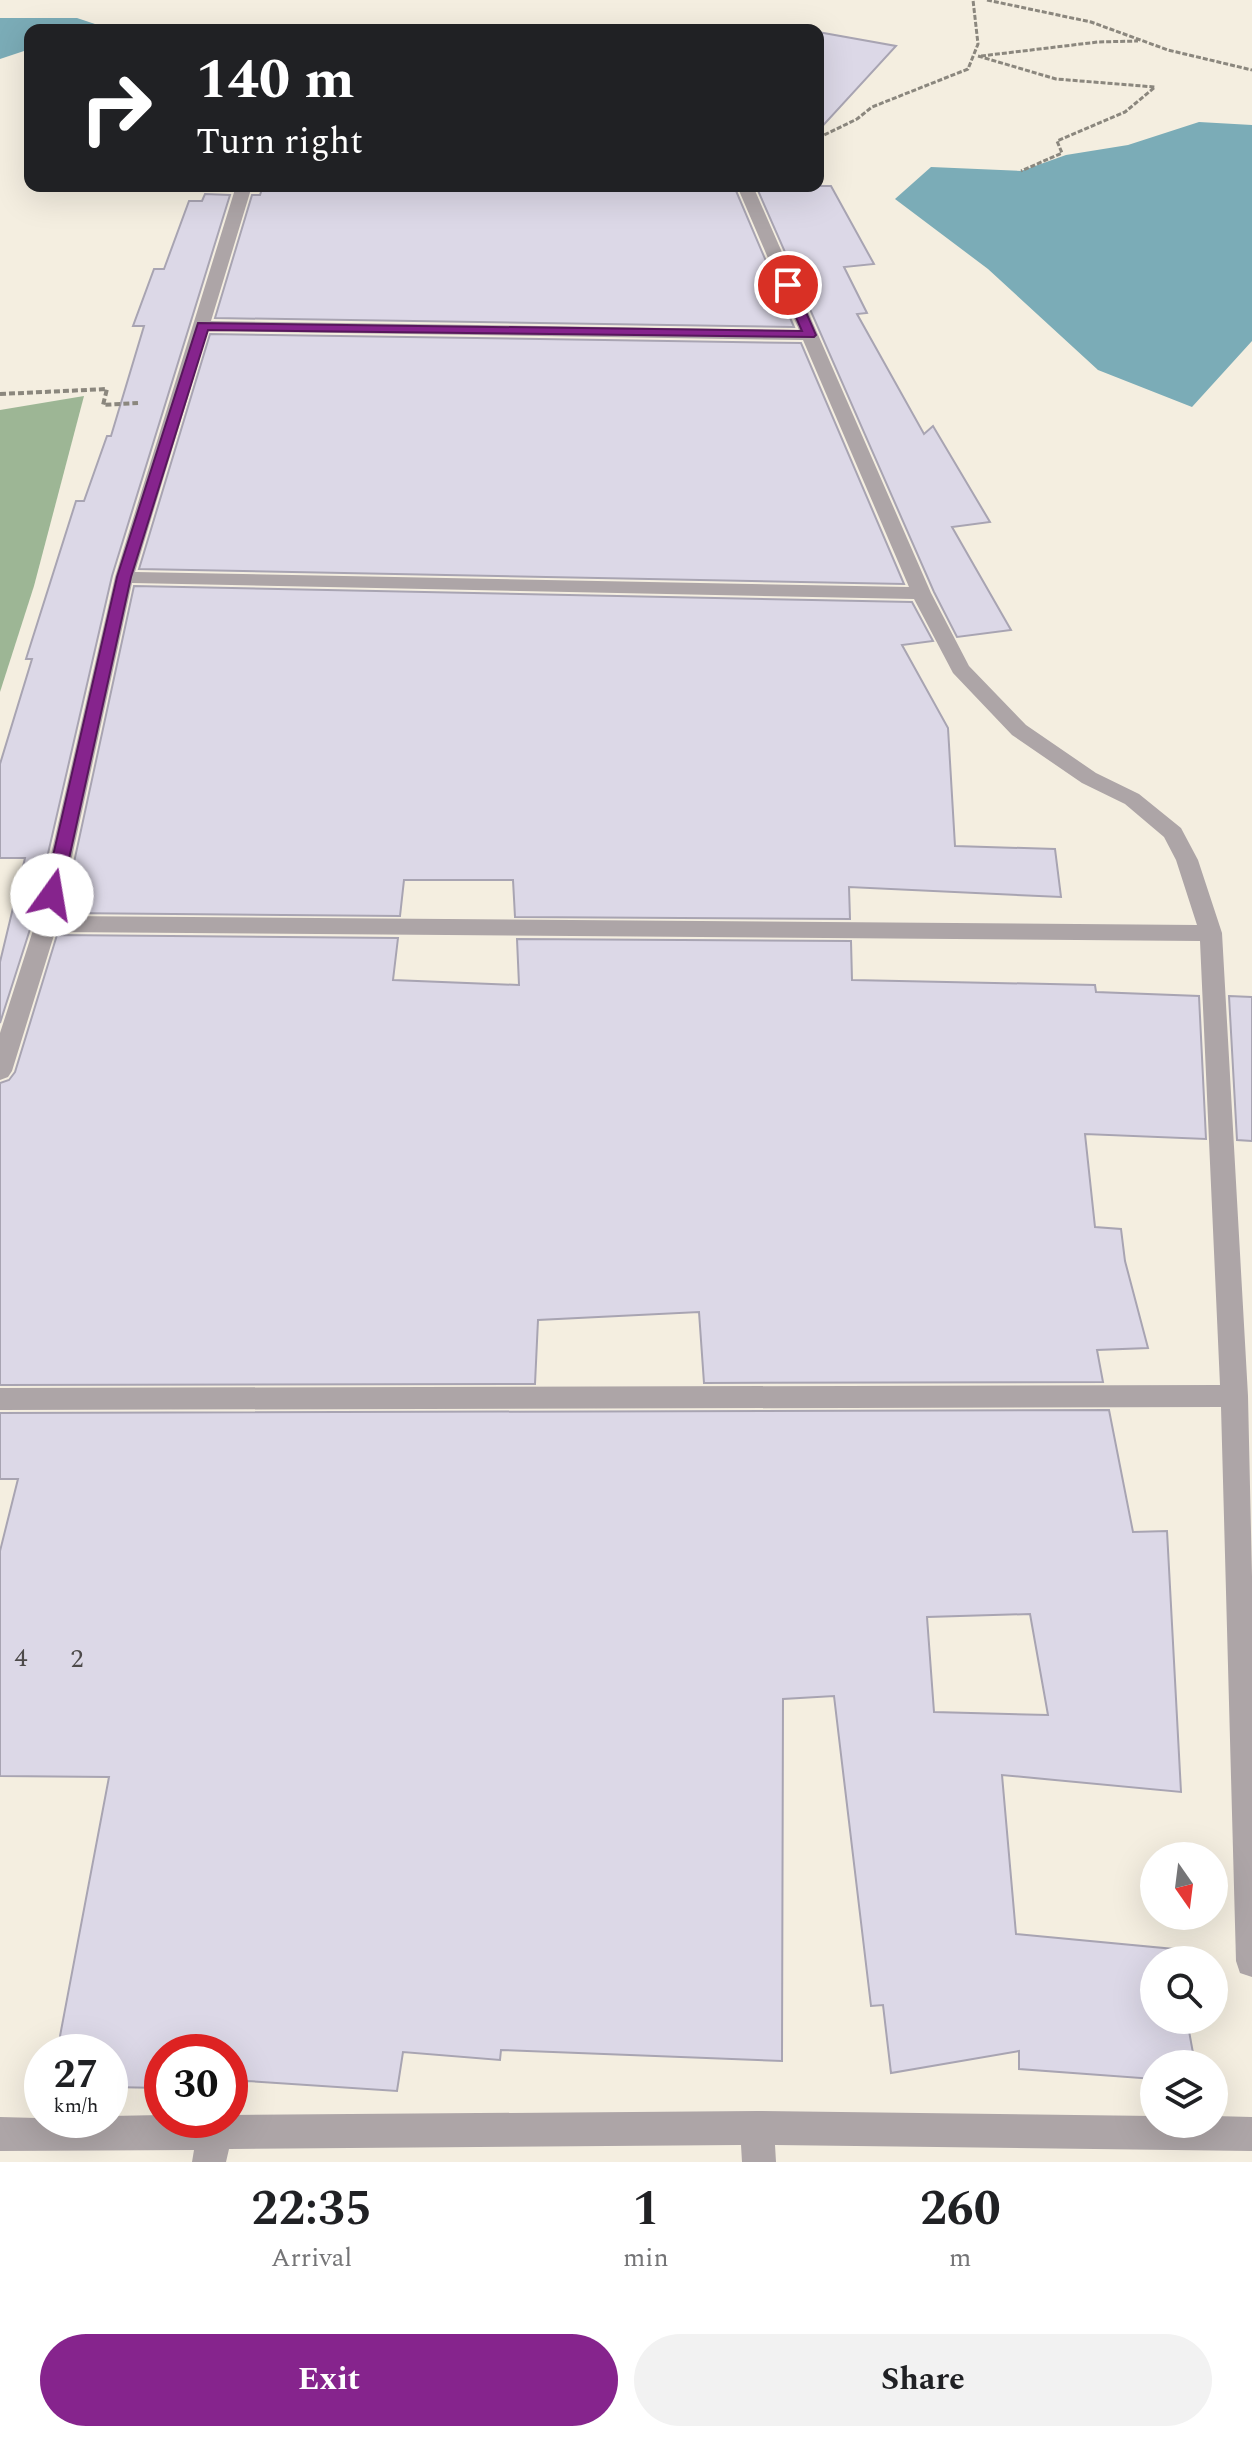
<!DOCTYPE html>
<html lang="en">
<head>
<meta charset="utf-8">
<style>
  :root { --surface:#fff; --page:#f2f2f2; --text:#202124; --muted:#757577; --accent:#86248d }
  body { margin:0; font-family:Spectral,serif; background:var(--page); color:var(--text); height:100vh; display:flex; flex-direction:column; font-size:30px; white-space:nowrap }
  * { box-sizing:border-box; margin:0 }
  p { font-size:26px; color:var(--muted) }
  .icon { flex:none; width:44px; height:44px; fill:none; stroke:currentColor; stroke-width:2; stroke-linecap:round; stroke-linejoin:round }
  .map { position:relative; height:2162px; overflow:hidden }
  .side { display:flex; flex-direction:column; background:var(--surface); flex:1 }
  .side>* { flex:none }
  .guide { position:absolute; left:24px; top:24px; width:800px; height:168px; border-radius:16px; box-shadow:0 8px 32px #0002; background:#202124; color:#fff; overflow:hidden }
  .needle { width:52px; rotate:166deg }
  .fabs { position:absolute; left:1140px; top:1842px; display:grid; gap:16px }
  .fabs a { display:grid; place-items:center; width:88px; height:88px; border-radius:50%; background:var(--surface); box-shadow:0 8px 32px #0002; font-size:40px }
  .speed { position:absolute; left:24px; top:2034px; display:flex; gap:16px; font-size:40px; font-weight:700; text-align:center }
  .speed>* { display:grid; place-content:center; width:104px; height:104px; border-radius:50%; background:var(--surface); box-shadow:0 8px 32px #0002; line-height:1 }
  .speed small { font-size:20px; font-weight:400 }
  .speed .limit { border:12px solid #d22; background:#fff; color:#111 }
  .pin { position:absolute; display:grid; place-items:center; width:68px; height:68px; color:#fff; margin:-34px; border:4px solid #fff; border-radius:50%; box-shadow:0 2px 8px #0007 }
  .me { position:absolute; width:88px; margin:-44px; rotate:13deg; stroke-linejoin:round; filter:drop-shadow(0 0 6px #0008) }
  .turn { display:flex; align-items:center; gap:28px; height:168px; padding:0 40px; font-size:36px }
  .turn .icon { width:104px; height:104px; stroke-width:2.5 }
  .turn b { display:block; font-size:56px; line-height:68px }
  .eta { display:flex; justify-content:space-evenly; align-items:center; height:136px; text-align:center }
  .eta b { font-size:48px; font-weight:700; line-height:56px }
  .primary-button { display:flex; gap:16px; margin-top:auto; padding:16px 40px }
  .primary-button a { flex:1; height:92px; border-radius:48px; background:var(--accent); color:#fff; font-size:32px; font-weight:700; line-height:92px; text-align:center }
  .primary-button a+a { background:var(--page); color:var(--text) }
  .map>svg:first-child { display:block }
  .forest { fill:#9db695 }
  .water { fill:#7bacb7 }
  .building { fill:#dcd8e7; stroke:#a8a4b2; stroke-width:2; fill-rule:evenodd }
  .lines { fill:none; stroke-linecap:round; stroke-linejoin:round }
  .path-far1 { stroke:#8b877e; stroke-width:3; stroke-dasharray:5 2; stroke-linecap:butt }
  .path { stroke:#8b877e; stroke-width:4; stroke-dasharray:6 3; stroke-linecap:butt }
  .minor { fill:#ada5a7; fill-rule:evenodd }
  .route { fill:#86248d; stroke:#57175c; stroke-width:2 }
  .labels { text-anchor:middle; stroke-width:8; stroke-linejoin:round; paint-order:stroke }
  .near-number-label { font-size:26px; fill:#4d4a4a }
</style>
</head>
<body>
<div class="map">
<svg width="1252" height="2162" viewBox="0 0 1252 2162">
  <rect width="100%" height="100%" fill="#f4eee0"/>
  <!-- forest -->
  <path class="forest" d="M84,396l-50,190 -34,106v-282z"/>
  <!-- water -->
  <g class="water">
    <path d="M0,18h77l36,12h-83v19l-30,10z"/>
    <path d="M1199,122l53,3v216l-60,66 -94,-37 -110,-101 -93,-70 36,-32 90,4 45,-16 62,-10z"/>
  </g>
  <!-- building -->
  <g class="building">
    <path d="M818,32l78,14 -78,85z"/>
    <path d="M263,186h471l60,141 -579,-9 37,-123h8z"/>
    <path d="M756,186h75l43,78 -30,3 23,46 -10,1 67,120 9,-8 57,96 -38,5 59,103 -54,7 -23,-45z"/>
    <path d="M205,194l25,1 -118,381 -80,347 -32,100v-61l25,-104h-25v-94l32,-105h-6l50,-158h8l23,-65h4l33,-110h-11l21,-57h10l25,-68h13z"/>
    <path d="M210,334l591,9 103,241 -765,-15z"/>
    <path d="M134,586l778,16 21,39 -31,4 46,83 7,118 100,3 6,48 -212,-10 1,32 -335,-2 -2,-37h-109l-4,36 -337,-3z"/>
    <path d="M57,935l341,3 -5,42 126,5 -2,-46 334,2 1,39 243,5 1,7 103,4 7,143 -121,-5 10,93 26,2 4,32 23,87 -51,2 6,32 -399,1 -5,-71 -161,8 -3,64 -535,1v-302l9,-3 6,-8z"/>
    <path d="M1229,996l23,1v144l-15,-1z"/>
    <path d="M1109,1410l24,122 34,-1 14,261 -179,-17 14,159 158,15 2,11h-22v60h33l8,44h-41v15l-135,-10v-18l-128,22 -8,-68 -12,1 -37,-310 -51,3 -1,362 -281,-11 -1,10 -97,-8 -6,39 -150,-10 -1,7h-16v-36h-68v36l-52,-1v-35h-53l52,-275 -109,-1v-225l18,-72h-18v-66zM1030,1614l18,101 -114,-3 -7,-95z"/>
  </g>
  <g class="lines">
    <!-- path-far1 -->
    <g class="path-far1">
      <path d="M987,0l104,22 77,28 84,20"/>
      <path d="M978,56l78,23 99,8 -30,25 -68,29 5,12 -41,18"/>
      <path d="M981,56l117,-14 40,-1"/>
      <path d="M818,138l39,-19 15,-12 96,-38 10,-25 -5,-44"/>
    </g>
    <!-- path -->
    <path class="path" d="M0,394l107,-5 -4,16 35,-2"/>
    <!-- minor -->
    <g class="minor">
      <path d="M236,186h16l-41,135 588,9 -62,-144h16l178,407 38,73 57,59 70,48 43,21 42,34 17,32 24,73 26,463 4,181v400l-12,-4 -4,-12 -15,-554 -1221,3v-22l1220,-3 -20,-444 -1145,-9 -43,139 -4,6 -8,3v-47l35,-109 80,-347zM208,331l595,9 106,247 -774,-15zM132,583l782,16 39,74 59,62 70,48 43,21 39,33 12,23 21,65 -1138,-9z"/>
      <path d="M757,2111l397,5v8h60v-8l38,1v34l-477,-6 1,17h-34l-1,-17 -512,4 -3,13h-34l2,-12 -194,1v-34l110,3v-4l52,-1v5h68v-5z"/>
    </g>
  </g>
  <!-- route -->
  <path class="route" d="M788,282l6,3 22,50 -2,2 -606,-7 -77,247 -70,318 -9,5 -6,-1 -2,-4 73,-318 81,-254 604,8 -20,-46z"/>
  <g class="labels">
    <!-- near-number labels -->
    <g class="near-number-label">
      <text x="21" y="1666">4</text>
      <text x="77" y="1667">2</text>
    </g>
  </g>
</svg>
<div class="fabs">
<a><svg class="needle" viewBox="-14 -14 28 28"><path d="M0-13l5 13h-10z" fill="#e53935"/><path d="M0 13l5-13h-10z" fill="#757577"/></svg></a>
<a><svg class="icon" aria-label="search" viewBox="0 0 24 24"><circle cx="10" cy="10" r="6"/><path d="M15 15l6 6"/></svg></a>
<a><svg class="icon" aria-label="layers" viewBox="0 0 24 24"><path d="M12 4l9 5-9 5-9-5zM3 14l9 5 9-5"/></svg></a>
</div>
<div class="speed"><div>27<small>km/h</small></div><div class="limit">30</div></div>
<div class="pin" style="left:788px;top:285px;background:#d93025"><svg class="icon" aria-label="arrive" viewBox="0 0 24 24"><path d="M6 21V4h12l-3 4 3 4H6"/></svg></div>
<svg class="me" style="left:52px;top:895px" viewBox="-20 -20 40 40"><circle r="19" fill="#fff"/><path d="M0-13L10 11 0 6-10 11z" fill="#86248d"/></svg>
<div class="guide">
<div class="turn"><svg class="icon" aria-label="right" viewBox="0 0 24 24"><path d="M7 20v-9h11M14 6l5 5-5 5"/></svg><div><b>140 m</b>Turn right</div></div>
</div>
</div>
<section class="side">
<div class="eta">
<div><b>22:35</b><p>Arrival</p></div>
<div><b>1</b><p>min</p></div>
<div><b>260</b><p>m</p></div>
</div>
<div class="primary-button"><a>Exit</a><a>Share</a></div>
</section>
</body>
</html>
